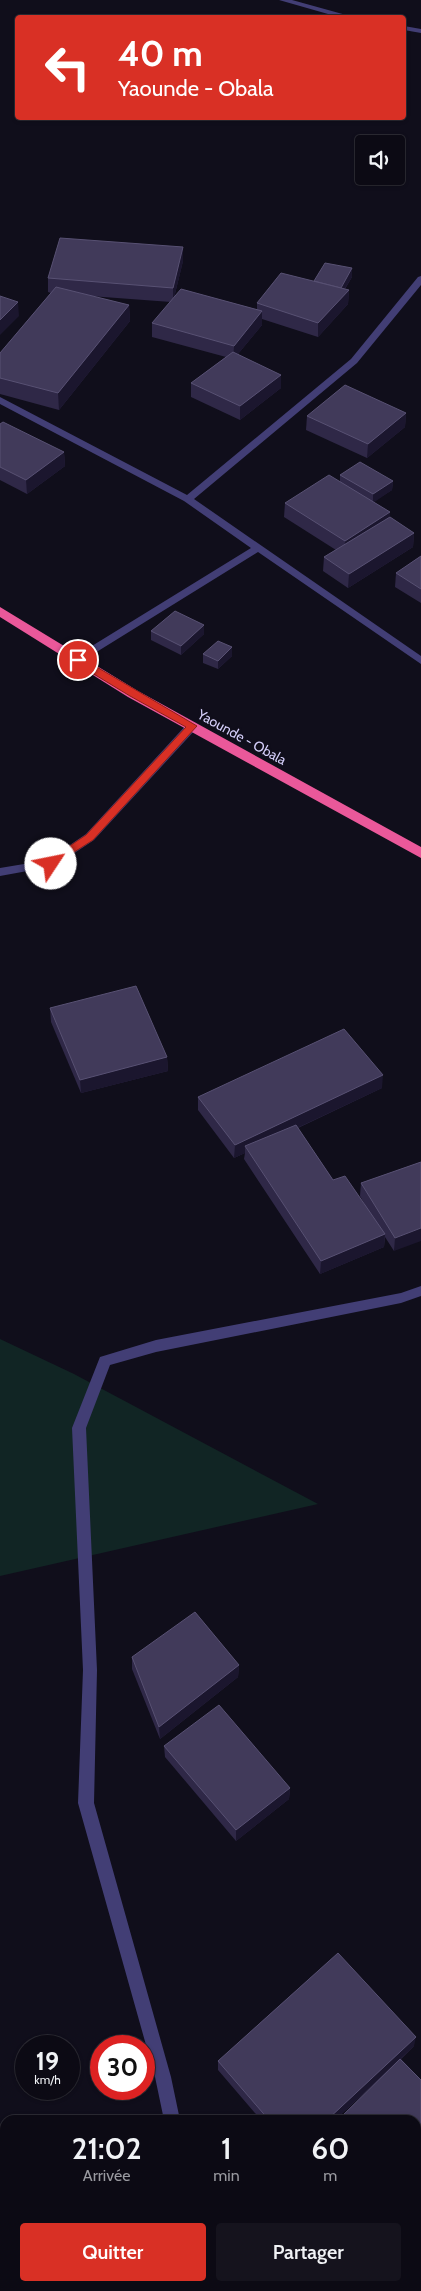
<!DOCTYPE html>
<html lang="fr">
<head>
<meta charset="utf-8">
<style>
  :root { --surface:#0c0a14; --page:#15131d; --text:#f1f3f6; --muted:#9a9aa0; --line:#2c2b34; --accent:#d93025 }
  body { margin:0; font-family:Cabin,sans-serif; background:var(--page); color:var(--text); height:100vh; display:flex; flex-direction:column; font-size:19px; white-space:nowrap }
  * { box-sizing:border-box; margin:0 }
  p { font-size:16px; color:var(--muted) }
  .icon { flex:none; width:28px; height:28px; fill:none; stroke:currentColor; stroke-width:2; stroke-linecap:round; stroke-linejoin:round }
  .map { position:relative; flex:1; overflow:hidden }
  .drawer { position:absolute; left:0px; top:2115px; width:421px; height:176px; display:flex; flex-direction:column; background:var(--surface); border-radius:15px 15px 0 0; box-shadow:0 1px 4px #0004,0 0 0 1px var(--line) }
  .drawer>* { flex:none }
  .hud { position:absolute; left:15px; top:15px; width:391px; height:105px; border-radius:5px; box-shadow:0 1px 4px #0004,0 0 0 1px var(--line); background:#d93025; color:#fff; overflow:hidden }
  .fabs { position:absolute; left:355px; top:135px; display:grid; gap:10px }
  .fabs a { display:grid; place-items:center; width:50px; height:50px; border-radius:5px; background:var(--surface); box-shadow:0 1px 4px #0004,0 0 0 1px var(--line); font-size:25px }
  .speed { position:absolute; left:15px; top:2035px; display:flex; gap:10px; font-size:25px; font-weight:700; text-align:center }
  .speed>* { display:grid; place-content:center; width:65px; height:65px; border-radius:50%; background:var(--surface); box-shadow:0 1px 4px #0004,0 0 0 1px var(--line); line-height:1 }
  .speed small { font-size:12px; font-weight:400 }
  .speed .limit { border:8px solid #d22; background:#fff; color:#111 }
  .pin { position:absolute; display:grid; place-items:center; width:42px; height:42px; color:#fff; margin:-21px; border:2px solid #fff; border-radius:50%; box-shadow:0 1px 5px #0007 }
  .me { position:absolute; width:55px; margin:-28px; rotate:56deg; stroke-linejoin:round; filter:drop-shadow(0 0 4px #0008) }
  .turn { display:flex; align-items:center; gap:18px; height:105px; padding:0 20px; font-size:22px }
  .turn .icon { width:65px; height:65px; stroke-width:2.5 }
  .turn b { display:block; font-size:35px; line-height:42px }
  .eta { display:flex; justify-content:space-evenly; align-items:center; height:85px; text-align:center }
  .eta b { font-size:30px; font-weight:600; line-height:35px }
  .button { display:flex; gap:10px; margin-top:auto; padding:10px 20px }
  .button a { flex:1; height:58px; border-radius:5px; background:var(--accent); color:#fff; font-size:20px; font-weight:600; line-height:58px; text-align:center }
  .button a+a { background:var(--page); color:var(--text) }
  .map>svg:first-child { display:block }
  .green { fill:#112524 }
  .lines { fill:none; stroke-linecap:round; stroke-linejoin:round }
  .street { fill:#423e75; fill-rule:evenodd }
  .highway { fill:#ea589a; fill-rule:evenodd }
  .wall { fill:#2f2847 }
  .shaded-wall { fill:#1b162e }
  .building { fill:#413a5a; stroke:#585173 }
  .route { fill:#d93025; stroke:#8d1f18 }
  .labels { text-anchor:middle; stroke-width:4.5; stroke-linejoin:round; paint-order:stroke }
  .street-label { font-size:14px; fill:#d4cef9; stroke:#100e1b }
</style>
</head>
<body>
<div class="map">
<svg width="421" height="2291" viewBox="0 0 421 2291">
  <rect width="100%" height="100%" fill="#100e1b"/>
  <!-- green -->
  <path class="green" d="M0,1339l74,35 244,130 -318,72z"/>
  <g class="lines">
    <!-- street -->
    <g class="street">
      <path d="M279,0h13l65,18h-15z"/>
      <path d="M404,26l17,3v4l-17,-3z"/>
      <path d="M421,276v9l-64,78 -163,136 227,157v8l-163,-112 -176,109h-8v-4l177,-109 -67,-47 -184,-97v-7l187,98 164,-136 67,-82z"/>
      <path d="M192,722l4,1 1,3 -1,3 -102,111 -39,26 -55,10v-8l48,-8 38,-26 102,-111z"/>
      <path d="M421,1286v10l-20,7 -245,49 -46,13 -24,63 11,242 -3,133 77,274 9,43h-16l-9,-43 -77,-274 5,-133 -11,-242 28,-71 56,-17 245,-47z"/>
      <path d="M202,2286h17l2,5h-18z"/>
    </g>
    <!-- highway -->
    <path class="highway" d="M0,607l138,84 283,156v11l-293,-161 -128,-80z"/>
  </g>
  <!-- wall -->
  <g class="wall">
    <path d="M183,261l-9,37 83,12v-7l57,-22 38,-13v9l-7,12 4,1 -1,14 -30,33 -56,-18v6l-24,29 43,34 -41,32 -49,-23v-14l35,-26 -74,-20v-14l19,-21 -81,-6 39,9 1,16 -71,89 -59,-16v-41l51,-60 -3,-1v-14z"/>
    <path d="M406,413l-1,14 -38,31 -61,-28 1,-14z"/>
    <path d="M0,424l64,28 1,14 -38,28 -27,-14z"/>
    <path d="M340,475l53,6 -1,9 -19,12 17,10 -1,5 25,16 -1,14 -65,41 -25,-17 1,-14 12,-7 -52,-33 1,-14 55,-21z"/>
    <path d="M421,556v47l-26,-16 1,-14z"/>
    <path d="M204,625v9l-23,21 -30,-15v-9z"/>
    <path d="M232,647v9l-14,13 -15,-6v-9z"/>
    <path d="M50,1008l117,49 1,14 -87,22 -30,-71z"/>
    <path d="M382,1088l-84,40 35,52 32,25 -5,-9 1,-13 60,-21 -27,89 -9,-14 -1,10 -64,27 -76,-115 1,-6 -11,5 -36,-48v-13z"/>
    <path d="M132,1657l107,8 -1,12 -78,62 -28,-70z"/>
    <path d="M164,1746l126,42 -1,11 -53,42 -71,-84z"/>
    <path d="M414,2046l-13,13 20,21v76l-5,4v-40l-32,-45 -49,45h-74l-43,-50v-9z"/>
  </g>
  <!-- shaded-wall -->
  <g class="shaded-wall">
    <path d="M183,247v14l-10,41v-14z"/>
    <path d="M352,268v9l-13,21v-8z"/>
    <path d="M349,290l-1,14 -30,33v-14z"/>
    <path d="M18,302l1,14 -19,19v-15z"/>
    <path d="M129,305l1,16 -71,89 -1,-17z"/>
    <path d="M262,311v14l-29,35 1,-14z"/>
    <path d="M281,375v13l-41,32v-14z"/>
    <path d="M406,413l-1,14 -38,31 1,-14z"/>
    <path d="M64,452l1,14 -38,28 -1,-14z"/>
    <path d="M393,481l-1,9 -19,13v-9z"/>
    <path d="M390,512l-1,14 -45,29 1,-14z"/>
    <path d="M414,533l-1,14 -65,41 1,-14z"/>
    <path d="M204,625v9l-23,21v-9z"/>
    <path d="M232,647v9l-14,13v-8z"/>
    <path d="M167,1057l1,14 -87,22 -1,-13z"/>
    <path d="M383,1075l-1,13 -134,63 -3,-5v7l-11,5 1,-13z"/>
    <path d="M421,1228v13l-27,10 1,-13z"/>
    <path d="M385,1234l-1,13 -64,27 1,-13z"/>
    <path d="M239,1665l-1,12 -78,62 -1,-12z"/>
    <path d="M290,1788l-1,11 -53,42v-11z"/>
    <path d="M416,2037l-2,9 -79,74h-8z"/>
    <path d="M421,2148v8l-5,4v-7z"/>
    <path d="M47,2286h40l-20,5h-40z"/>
  </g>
  <!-- building -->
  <g class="building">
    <path d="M60,238l123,9 -10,41 -125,-10z"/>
    <path d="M325,263l27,5 -11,20 -27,-7z"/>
    <path d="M281,273l68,17 -31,33 -61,-20z"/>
    <path d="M56,287l73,18 -71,88 -58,-15v-25z"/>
    <path d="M181,289l81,22 -28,35 -82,-23z"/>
    <path d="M0,296l18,6 -18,18z"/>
    <path d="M233,352l48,23 -41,31 -49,-23z"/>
    <path d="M345,385l61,28 -38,31 -61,-28z"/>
    <path d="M3,422l61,30 -38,28 -26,-13v-43z"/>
    <path d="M360,462l33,19 -20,13 -33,-19z"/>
    <path d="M329,475l61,37 -45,29 -60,-38z"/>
    <path d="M390,517l24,16 -65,41 -25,-17z"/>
    <path d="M421,556v33l-25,-16z"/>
    <path d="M175,611l29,14 -23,21 -30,-15z"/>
    <path d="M218,641l14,6 -14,14 -15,-7z"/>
    <path d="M136,986l31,71 -87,23 -30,-72z"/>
    <path d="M344,1029l39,46 -148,70 -37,-48z"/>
    <path d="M296,1125l37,55 12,-4 40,58 -64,27 -76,-115z"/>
    <path d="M421,1162v66l-26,10 -34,-55z"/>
    <path d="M195,1612l44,53 -80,62 -27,-70z"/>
    <path d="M219,1705l71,83 -54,42 -72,-84z"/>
    <path d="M338,1953l78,84 -89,83h-58l-51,-59z"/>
    <path d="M400,2059l21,21v68l-5,5v-33h-78z"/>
    <path d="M5,2139v147h42l-20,5h-27v-151z"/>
  </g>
  <!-- route -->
  <path class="route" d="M78,656l119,70 -104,114 -42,27 -5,-3 1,-3 39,-26 100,-108 -56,-31 -56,-34v-5z"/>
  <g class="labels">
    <!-- street labels -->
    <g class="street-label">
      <text transform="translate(242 737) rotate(29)" y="5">Yaounde - Obala</text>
    </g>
  </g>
</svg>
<div class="fabs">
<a><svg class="icon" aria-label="sound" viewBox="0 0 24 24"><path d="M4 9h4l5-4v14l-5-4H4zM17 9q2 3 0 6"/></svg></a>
</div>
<div class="speed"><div>19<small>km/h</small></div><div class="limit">30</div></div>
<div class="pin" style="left:78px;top:660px;background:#d93025"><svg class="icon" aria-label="arrive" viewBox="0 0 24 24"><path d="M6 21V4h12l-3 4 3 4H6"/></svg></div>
<svg class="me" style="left:51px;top:864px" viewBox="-20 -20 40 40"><circle r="19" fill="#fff"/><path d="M0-13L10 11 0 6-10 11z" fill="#d93025"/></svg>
<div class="hud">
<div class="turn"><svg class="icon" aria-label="left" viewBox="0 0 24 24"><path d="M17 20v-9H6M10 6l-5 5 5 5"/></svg><div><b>40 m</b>Yaounde - Obala</div></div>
</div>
<section class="drawer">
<div class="eta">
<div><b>21:02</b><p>Arrivée</p></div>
<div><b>1</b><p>min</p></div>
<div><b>60</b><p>m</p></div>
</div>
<div class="button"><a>Quitter</a><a>Partager</a></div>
</section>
</div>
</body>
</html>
